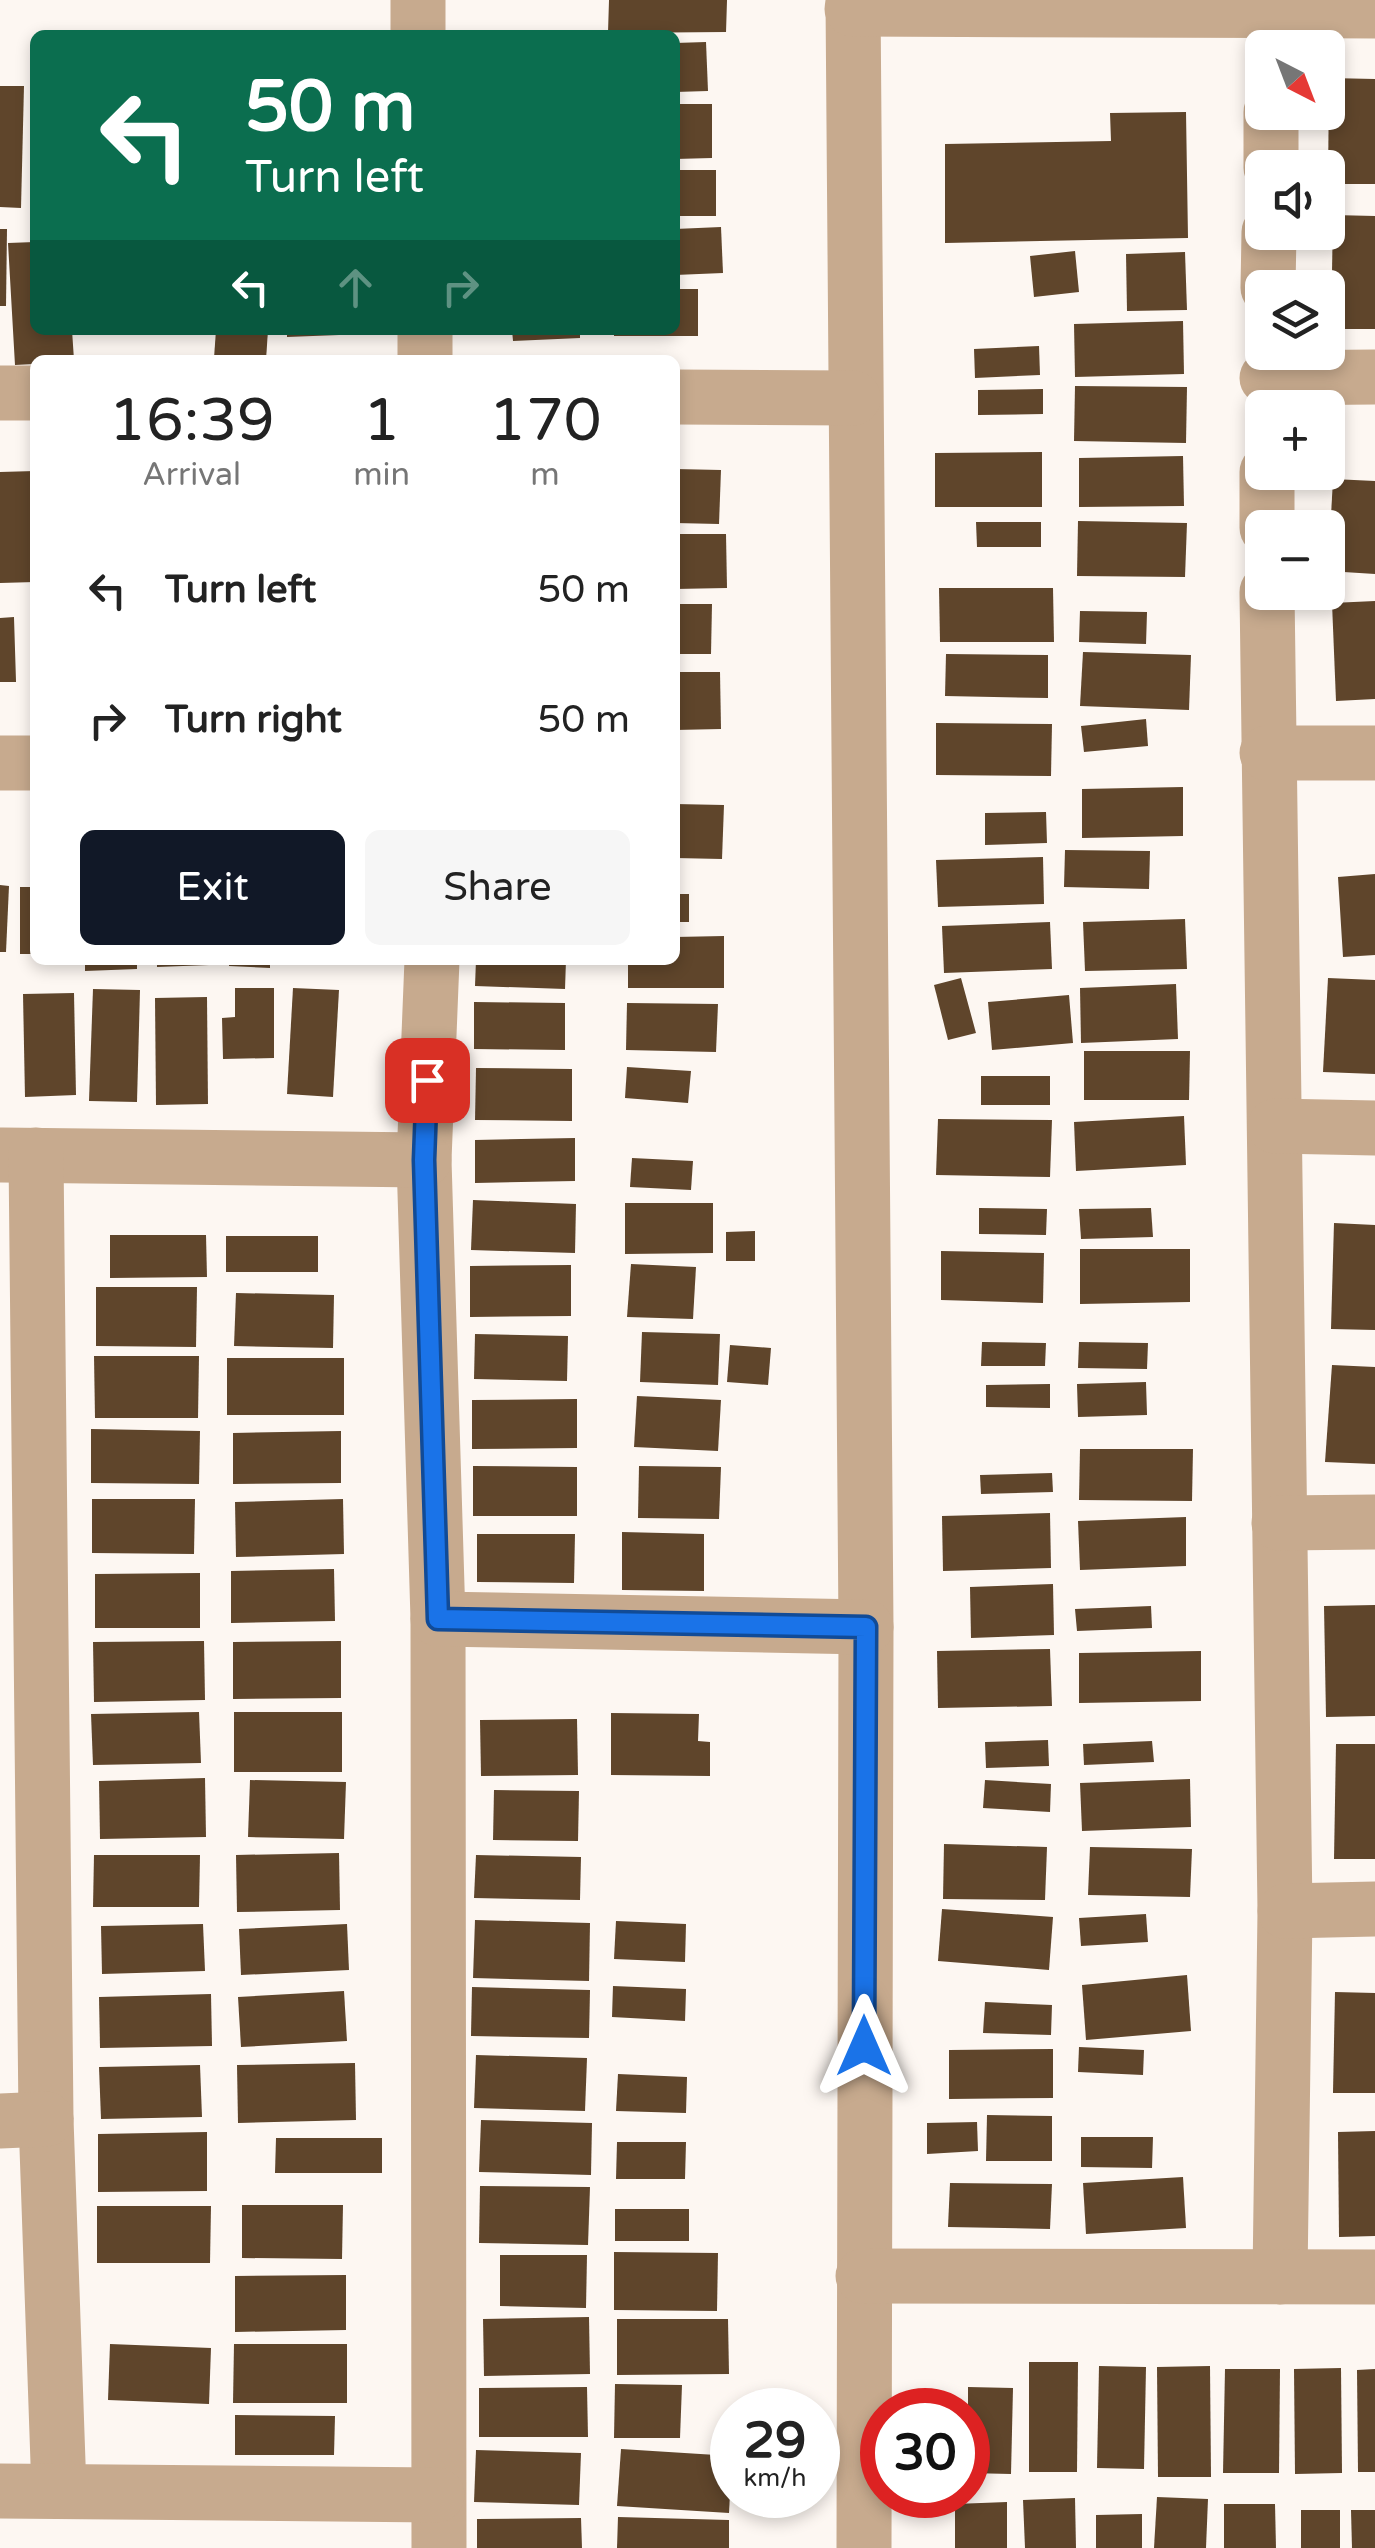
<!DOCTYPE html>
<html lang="en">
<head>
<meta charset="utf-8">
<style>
  :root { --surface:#fff; --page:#f6f6f6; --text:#222; --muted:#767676; --accent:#111827 }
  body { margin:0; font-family:"Varela Round",sans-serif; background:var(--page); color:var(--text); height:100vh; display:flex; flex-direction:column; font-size:38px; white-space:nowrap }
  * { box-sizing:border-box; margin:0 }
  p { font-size:32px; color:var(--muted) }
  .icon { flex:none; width:55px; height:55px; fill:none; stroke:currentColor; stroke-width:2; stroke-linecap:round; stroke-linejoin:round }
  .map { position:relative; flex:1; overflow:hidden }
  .side { position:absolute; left:30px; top:355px; width:650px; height:610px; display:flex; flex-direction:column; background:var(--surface); border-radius:15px; box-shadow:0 5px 15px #0003 }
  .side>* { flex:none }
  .hud { position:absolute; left:30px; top:30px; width:650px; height:305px; border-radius:15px; box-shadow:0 5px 15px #0003; background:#0b6e4f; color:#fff; overflow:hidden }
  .needle { width:65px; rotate:138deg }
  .buttons { position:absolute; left:1245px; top:30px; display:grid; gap:20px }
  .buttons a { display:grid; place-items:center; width:100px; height:100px; border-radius:15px; background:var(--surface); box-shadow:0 5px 15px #0003; font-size:50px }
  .speed { position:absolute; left:710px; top:2388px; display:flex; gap:20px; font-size:50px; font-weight:700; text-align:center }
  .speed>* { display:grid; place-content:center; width:130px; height:130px; border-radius:50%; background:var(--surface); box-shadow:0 5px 15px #0003; line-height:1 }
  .speed small { font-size:25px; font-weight:400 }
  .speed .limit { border:15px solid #d22; background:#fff; color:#111 }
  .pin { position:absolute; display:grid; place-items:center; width:85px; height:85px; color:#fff; margin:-42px; border-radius:20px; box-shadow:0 5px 15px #0006 }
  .me { position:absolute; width:110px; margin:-55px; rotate:0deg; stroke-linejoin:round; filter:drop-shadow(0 0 8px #0008) }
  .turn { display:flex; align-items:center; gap:35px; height:210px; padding:0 50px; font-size:45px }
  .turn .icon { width:130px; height:130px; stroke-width:2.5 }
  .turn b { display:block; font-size:70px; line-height:85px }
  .lanes { display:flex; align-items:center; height:95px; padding:0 50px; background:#0003; justify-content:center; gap:50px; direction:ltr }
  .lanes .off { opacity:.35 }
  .eta { display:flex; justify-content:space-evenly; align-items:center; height:170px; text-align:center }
  .eta b { font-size:60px; font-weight:600; line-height:70px }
  .cta { display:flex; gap:20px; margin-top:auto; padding:20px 50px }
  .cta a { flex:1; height:115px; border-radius:15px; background:var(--accent); color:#fff; font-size:40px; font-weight:600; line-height:115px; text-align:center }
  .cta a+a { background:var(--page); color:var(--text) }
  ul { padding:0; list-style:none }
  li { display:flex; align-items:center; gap:30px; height:130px; padding:0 50px }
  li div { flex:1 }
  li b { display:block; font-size:38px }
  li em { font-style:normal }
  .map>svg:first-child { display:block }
  .building { fill:#5f452b }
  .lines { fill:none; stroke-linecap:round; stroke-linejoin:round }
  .minor { stroke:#c7aa8e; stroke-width:55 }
  .route-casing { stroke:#114b97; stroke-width:25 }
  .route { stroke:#1a73e8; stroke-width:18 }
</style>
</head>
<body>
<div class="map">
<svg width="1375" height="2548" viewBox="0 0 1375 2548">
  <rect width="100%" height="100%" fill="#fdf7f2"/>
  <!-- building -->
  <g class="building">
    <path d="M609,0h118l-1,32 -118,1z"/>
    <path d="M706,42l2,49 -33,1v-49z"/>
    <path d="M1329,78l46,1v105h-47z"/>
    <path d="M0,86h24l-3,122 -21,-1z"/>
    <path d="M675,104h37v54l-37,1z"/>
    <path d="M1186,112l2,126 -243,5v-99l166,-3 -1,-28z"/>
    <rect x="675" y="170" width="41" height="46"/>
    <path d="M1333,215l42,1v113h-44z"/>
    <path d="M721,227l2,46 -48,2v-46z"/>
    <path d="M0,229h7l-1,77h-6z"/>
    <path d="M35,242v88h37l2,30h-39v4l-20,1 -7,-122z"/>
    <path d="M1075,251l4,41 -45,5 -4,-41z"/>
    <path d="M1185,252l2,58 -60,1 -1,-57z"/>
    <path d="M675,289h23v47h-84v-6h61z"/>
    <path d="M1183,321l1,53 -109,3 -1,-53z"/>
    <path d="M216,330h52l-2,30 -52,-2z"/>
    <path d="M287,330h52v5l-52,2z"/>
    <path d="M512,330h68v8l-67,3z"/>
    <path d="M1039,346l1,29 -65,3 -1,-29z"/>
    <path d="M1075,386l112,1 -1,56 -112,-2z"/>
    <path d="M1043,389v25l-65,1v-25z"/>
    <path d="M1042,452v55h-107v-54z"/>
    <path d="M1183,456l1,50 -105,1v-49z"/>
    <path d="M675,469l46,1 -2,54 -44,-1z"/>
    <path d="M35,471v111l-35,1v-111z"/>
    <path d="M1333,479l42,2v93l-47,-3z"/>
    <path d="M1078,521l109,2 -2,54 -108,-1z"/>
    <path d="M976,522h65v25h-64z"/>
    <path d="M675,534h51l1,54 -52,1z"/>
    <path d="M939,588h114l1,54h-114z"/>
    <path d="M1375,601v98l-39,2 -4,-98z"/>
    <path d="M675,604h37l-1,50h-36z"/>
    <path d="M1080,611l67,1 -1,32 -67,-2z"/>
    <path d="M14,617l2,65h-16v-64z"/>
    <path d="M1083,652l108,3 -2,55 -109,-4z"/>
    <path d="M946,654l102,1v43l-103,-2z"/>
    <path d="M675,672h45l1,57 -46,1z"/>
    <path d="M1146,719l2,27 -64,6 -3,-26z"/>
    <path d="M936,723l116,1 -1,52 -115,-1z"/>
    <path d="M1183,787v49l-101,2v-49z"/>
    <path d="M675,804l49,1 -2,54 -47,-1z"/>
    <path d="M1046,812l1,31 -62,2v-32z"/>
    <path d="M1065,850l85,1 -1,38 -85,-2z"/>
    <path d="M1043,857l1,47 -106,3 -2,-47z"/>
    <path d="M1375,874v81l-32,2 -5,-80z"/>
    <path d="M0,885l9,1 -3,66h-6z"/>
    <rect x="20" y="887" width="15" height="67"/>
    <rect x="675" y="894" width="14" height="28"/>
    <path d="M1185,919l2,50 -102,2 -2,-49z"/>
    <path d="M1050,922l2,47 -108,4 -2,-47z"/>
    <path d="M724,936v52h-96v-28h47v-23z"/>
    <path d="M85,960h52v9l-52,2z"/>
    <path d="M157,960h52v5l-52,2z"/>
    <path d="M229,960h41v8l-41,-2z"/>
    <path d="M476,960h90l-1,29 -90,-3z"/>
    <path d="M961,978l15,55 -28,7 -14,-55z"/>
    <path d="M1328,978l47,2v94l-52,-2z"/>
    <path d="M1176,984l2,55 -97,4 -1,-55z"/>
    <path d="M235,988h39v70l-51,1 -1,-41 13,-1z"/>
    <path d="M293,988l46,2 -6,107 -46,-3z"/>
    <path d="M93,989l47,1 -3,112 -48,-1z"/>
    <path d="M74,993l2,102 -51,2 -2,-103z"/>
    <path d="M1069,995l4,48 -81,7 -4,-48z"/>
    <path d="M207,997l1,107 -52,1 -1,-107z"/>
    <path d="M474,1002l91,1v47l-91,-1z"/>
    <path d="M627,1003l91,1 -2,48 -90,-2z"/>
    <path d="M1084,1051h106l-1,49h-105z"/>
    <path d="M627,1067l64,4 -3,32 -63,-5z"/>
    <path d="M476,1068l96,1v52l-97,-1z"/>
    <rect x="981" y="1076" width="69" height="29"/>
    <path d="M1184,1116l2,49 -110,6 -2,-49z"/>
    <path d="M938,1119l114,1 -2,57 -114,-2z"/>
    <path d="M575,1138v43l-100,2v-43z"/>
    <path d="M632,1158l61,3 -2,29 -61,-3z"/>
    <path d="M473,1200l103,4 -1,49 -104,-3z"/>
    <path d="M625,1203h88v50l-88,1z"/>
    <path d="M979,1208l68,1 -1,26 -67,-1z"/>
    <path d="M1151,1208l2,29 -72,2 -2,-30z"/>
    <path d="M1334,1223l41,2v105l-44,-1z"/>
    <path d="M755,1231v30h-29v-29z"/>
    <path d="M110,1235h96l1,42 -97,1z"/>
    <rect x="226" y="1236" width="92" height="36"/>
    <path d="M1080,1249h110v53l-110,2z"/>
    <path d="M941,1251l103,2 -1,50 -102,-3z"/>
    <path d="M631,1264l65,3 -3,52 -66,-2z"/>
    <path d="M571,1265v51l-101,1v-51z"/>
    <path d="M96,1287h101l-1,60 -100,-1z"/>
    <path d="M236,1293l98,2 -1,53 -99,-2z"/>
    <path d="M642,1332l78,2 -2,51 -78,-3z"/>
    <path d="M475,1334l93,2 -1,45 -93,-2z"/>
    <path d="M982,1342l64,1 -1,23h-64z"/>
    <path d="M1079,1342l69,1 -1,26 -69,-1z"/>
    <path d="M730,1345l41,3 -3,37 -41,-3z"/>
    <path d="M94,1356h105l-1,62h-103z"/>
    <rect x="227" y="1358" width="117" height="57"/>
    <path d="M1332,1365l43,2v97l-50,-2z"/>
    <path d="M1146,1382l1,33 -69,2 -1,-33z"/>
    <path d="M1050,1384v24l-64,-1v-22z"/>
    <path d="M637,1396l84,4 -3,51 -84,-4z"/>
    <path d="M577,1399v49l-105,1v-49z"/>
    <path d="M91,1429l109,2 -1,53 -108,-1z"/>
    <path d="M341,1431v52l-108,1v-51z"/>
    <path d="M1080,1449h113l-1,52 -113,-1z"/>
    <path d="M473,1466l104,1v49h-104z"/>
    <path d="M639,1466l82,1 -2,52 -81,-1z"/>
    <path d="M1052,1473l1,19 -72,2 -1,-19z"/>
    <path d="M92,1499h103l-1,55 -102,-1z"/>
    <path d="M343,1499l1,55 -108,3 -1,-55z"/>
    <path d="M1050,1513l1,55 -108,3 -1,-55z"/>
    <path d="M1186,1517v49l-106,4 -2,-49z"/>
    <path d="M622,1532l82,2v57l-82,-1z"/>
    <path d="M477,1534h98l-1,49 -97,-1z"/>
    <path d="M334,1569l1,52 -104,2v-52z"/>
    <path d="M200,1573v55h-105v-54z"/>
    <path d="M1053,1584l1,51 -83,3 -1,-51z"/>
    <path d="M1375,1605v111l-49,1 -2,-111z"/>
    <path d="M1151,1606l1,22 -75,3 -2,-22z"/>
    <path d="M204,1641l1,59 -111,2 -1,-60z"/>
    <path d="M341,1641v57l-108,1v-57z"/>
    <path d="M1050,1649l2,57 -114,2 -1,-57z"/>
    <path d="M1201,1651v50l-122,2v-50z"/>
    <path d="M199,1712l2,51 -108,2 -2,-51z"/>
    <rect x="234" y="1712" width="108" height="60"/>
    <path d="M611,1713l88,1 -1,27 12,1v34l-99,-1z"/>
    <path d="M577,1719l1,56 -97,1 -1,-56z"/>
    <path d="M1048,1740l1,26 -63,2 -1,-26z"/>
    <path d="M1152,1741l2,21 -70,3 -1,-21z"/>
    <path d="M1336,1744h39v115h-41z"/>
    <path d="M205,1778l1,59 -106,2 -1,-58z"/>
    <path d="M1190,1779l1,48 -109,4 -2,-48z"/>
    <path d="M250,1780l96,2 -2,57 -96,-2z"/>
    <path d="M985,1780l66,4 -1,28 -67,-4z"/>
    <path d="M494,1790l85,1 -1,50 -85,-1z"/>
    <path d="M944,1844l103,3 -2,53 -102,-1z"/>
    <path d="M1090,1847l102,2 -2,48 -102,-2z"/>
    <path d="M339,1853l1,57 -103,2 -1,-57z"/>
    <path d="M94,1855h106l-1,52h-106z"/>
    <path d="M476,1855l105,2 -1,43 -106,-2z"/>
    <path d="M942,1909l111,8 -4,53 -111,-9z"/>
    <path d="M1146,1914l2,28 -67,4 -2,-28z"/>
    <path d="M475,1920l115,3 -1,58 -116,-3z"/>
    <path d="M616,1921l70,3 -1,38 -71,-3z"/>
    <path d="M203,1924l2,47 -103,3 -1,-48z"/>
    <path d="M347,1924l2,46 -108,5 -2,-46z"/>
    <path d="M1187,1975l4,56 -105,9 -4,-55z"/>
    <path d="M613,1986l73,3 -1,32 -73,-4z"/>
    <path d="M472,1987l118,3 -1,48 -118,-2z"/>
    <path d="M344,1991l3,50 -106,6 -3,-50z"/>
    <path d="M1335,1992l40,1v100h-42z"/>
    <path d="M211,1994l1,52 -112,2 -1,-51z"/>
    <path d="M985,2002l67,3 -1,30 -68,-2z"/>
    <path d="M1079,2047l65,3 -1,25 -65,-3z"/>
    <path d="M1053,2049v49l-104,1v-49z"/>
    <path d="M476,2055l111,3 -2,53 -111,-3z"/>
    <path d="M355,2063l1,57 -118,3 -1,-58z"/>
    <path d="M200,2065l2,52 -101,2 -2,-52z"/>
    <path d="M618,2074l69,3 -1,36 -70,-2z"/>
    <path d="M987,2115l65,1v45h-66z"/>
    <path d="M481,2120l111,3 -1,52 -112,-3z"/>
    <path d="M977,2122l1,29 -51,3v-31z"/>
    <path d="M1375,2131v105l-36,1 -1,-105z"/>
    <path d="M207,2132v59l-109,1v-58z"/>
    <path d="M1081,2137h72l-1,31 -71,-1z"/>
    <path d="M276,2138h106v35h-107z"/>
    <path d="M617,2142h69l-1,37h-69z"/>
    <path d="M1183,2177l3,51 -100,6 -3,-51z"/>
    <path d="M950,2183l102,1 -2,45 -102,-2z"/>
    <path d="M480,2186l110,1 -2,58 -109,-2z"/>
    <path d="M242,2205h101l-1,54 -100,-1z"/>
    <path d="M97,2206h114l-1,57h-113z"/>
    <rect x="615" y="2209" width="74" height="32"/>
    <path d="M614,2252l104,1 -1,58 -103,-1z"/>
    <path d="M500,2255h87l-1,53 -86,-2z"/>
    <path d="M346,2275v55l-111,2v-56z"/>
    <path d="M589,2317l1,57 -106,2 -1,-57z"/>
    <path d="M617,2319h111l1,55 -112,1z"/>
    <path d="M110,2344l101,4 -2,56 -101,-4z"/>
    <path d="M234,2344h113v59h-114z"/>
    <path d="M1029,2362h49l-1,110h-48z"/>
    <path d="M1099,2366l47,1 -2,102 -47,-1z"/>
    <path d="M1210,2366l1,111h-53l-1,-110z"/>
    <path d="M1341,2368l1,105 -47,1 -1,-105z"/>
    <path d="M1225,2369h55l-1,104h-56z"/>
    <path d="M1375,2369v103h-17l-1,-102z"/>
    <path d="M615,2384l67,1 -2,53h-66z"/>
    <path d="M587,2387l1,50h-109v-49z"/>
    <path d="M968,2387l45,1 -2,86 -43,-1z"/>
    <path d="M235,2415l100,1 -1,39h-99z"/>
    <path d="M621,2449l111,7 -3,57 -112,-7z"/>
    <path d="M476,2450l105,3 -2,52 -105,-3z"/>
    <path d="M1157,2497l51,2 -2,49h-52z"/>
    <path d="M1075,2498l1,50h-51l-2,-48z"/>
    <path d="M1007,2502v46h-52v-44z"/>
    <path d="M1224,2504h51l1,44h-52z"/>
    <rect x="1301" y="2510" width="39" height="38"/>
    <path d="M1351,2510h24v38h-23z"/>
    <path d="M1142,2514v34h-46v-33z"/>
    <path d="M618,2517l111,3v28h-112z"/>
    <path d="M581,2518l1,30h-105v-29z"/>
  </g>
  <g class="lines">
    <!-- minor -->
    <g class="minor">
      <path d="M418,0v35"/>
      <path d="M853,0l13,1627 -2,921"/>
      <path d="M852,9l523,2"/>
      <path d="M1271,168v-56"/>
      <path d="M1268,288l1,-56"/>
      <path d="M425,330v30"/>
      <path d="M1267,378l108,-1"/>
      <path d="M0,393h35"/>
      <path d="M675,397l178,1"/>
      <path d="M1267,472v56"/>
      <path d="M1267,592l18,1319 -5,366"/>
      <path d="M1267,753h108"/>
      <path d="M0,763h35"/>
      <path d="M432,960l-8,200 14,459 1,929"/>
      <path d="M1275,1126l100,2"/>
      <path d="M2,1155l422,5"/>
      <path d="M36,1155l10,964 13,372"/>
      <path d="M1279,1523l96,-1"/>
      <path d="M438,1619l428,8"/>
      <path d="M1285,1911l90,-2"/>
      <path d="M0,2121l46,-2"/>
      <path d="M863,2276l512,1"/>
      <path d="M0,2491l437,4"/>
    </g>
  </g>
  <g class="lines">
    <!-- route casing -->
    <g class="route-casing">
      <path id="route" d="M427,1080l-3,80 14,459 428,8 -2,419"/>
    </g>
    <!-- route -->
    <use href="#route" class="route"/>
  </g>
</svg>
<div class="buttons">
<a><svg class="needle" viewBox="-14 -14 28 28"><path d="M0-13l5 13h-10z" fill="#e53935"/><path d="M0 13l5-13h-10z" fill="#767676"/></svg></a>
<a><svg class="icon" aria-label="sound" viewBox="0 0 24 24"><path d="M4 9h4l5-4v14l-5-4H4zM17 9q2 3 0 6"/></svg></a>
<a><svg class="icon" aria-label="layers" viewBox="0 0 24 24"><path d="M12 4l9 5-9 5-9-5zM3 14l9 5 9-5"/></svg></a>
<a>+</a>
<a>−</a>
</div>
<div class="speed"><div>29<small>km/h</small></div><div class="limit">30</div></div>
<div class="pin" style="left:427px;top:1080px;background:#d93025"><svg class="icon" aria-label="arrive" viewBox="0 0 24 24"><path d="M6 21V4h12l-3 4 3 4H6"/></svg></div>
<svg class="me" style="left:864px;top:2046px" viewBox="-20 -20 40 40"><path d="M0-17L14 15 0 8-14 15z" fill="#1a73e8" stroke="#fff" stroke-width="4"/></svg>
<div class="hud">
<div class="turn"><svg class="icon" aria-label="left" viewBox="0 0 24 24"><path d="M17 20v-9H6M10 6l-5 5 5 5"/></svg><div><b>50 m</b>Turn left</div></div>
<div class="lanes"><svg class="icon" aria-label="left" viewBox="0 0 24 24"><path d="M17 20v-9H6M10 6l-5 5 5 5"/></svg><svg class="icon off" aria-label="ahead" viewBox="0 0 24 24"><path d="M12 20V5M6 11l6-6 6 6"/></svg><svg class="icon off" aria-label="right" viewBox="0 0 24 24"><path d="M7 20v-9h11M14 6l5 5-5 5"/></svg></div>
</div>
<section class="side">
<div class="eta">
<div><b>16:39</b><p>Arrival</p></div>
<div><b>1</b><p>min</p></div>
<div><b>170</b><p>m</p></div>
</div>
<ul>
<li><svg class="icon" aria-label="left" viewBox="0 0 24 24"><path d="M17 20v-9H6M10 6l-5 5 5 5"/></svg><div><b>Turn left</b></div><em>50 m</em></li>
<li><svg class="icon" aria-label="right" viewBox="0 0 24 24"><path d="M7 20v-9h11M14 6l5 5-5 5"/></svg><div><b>Turn right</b></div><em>50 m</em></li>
</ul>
<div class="cta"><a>Exit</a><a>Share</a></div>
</section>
</div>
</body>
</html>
